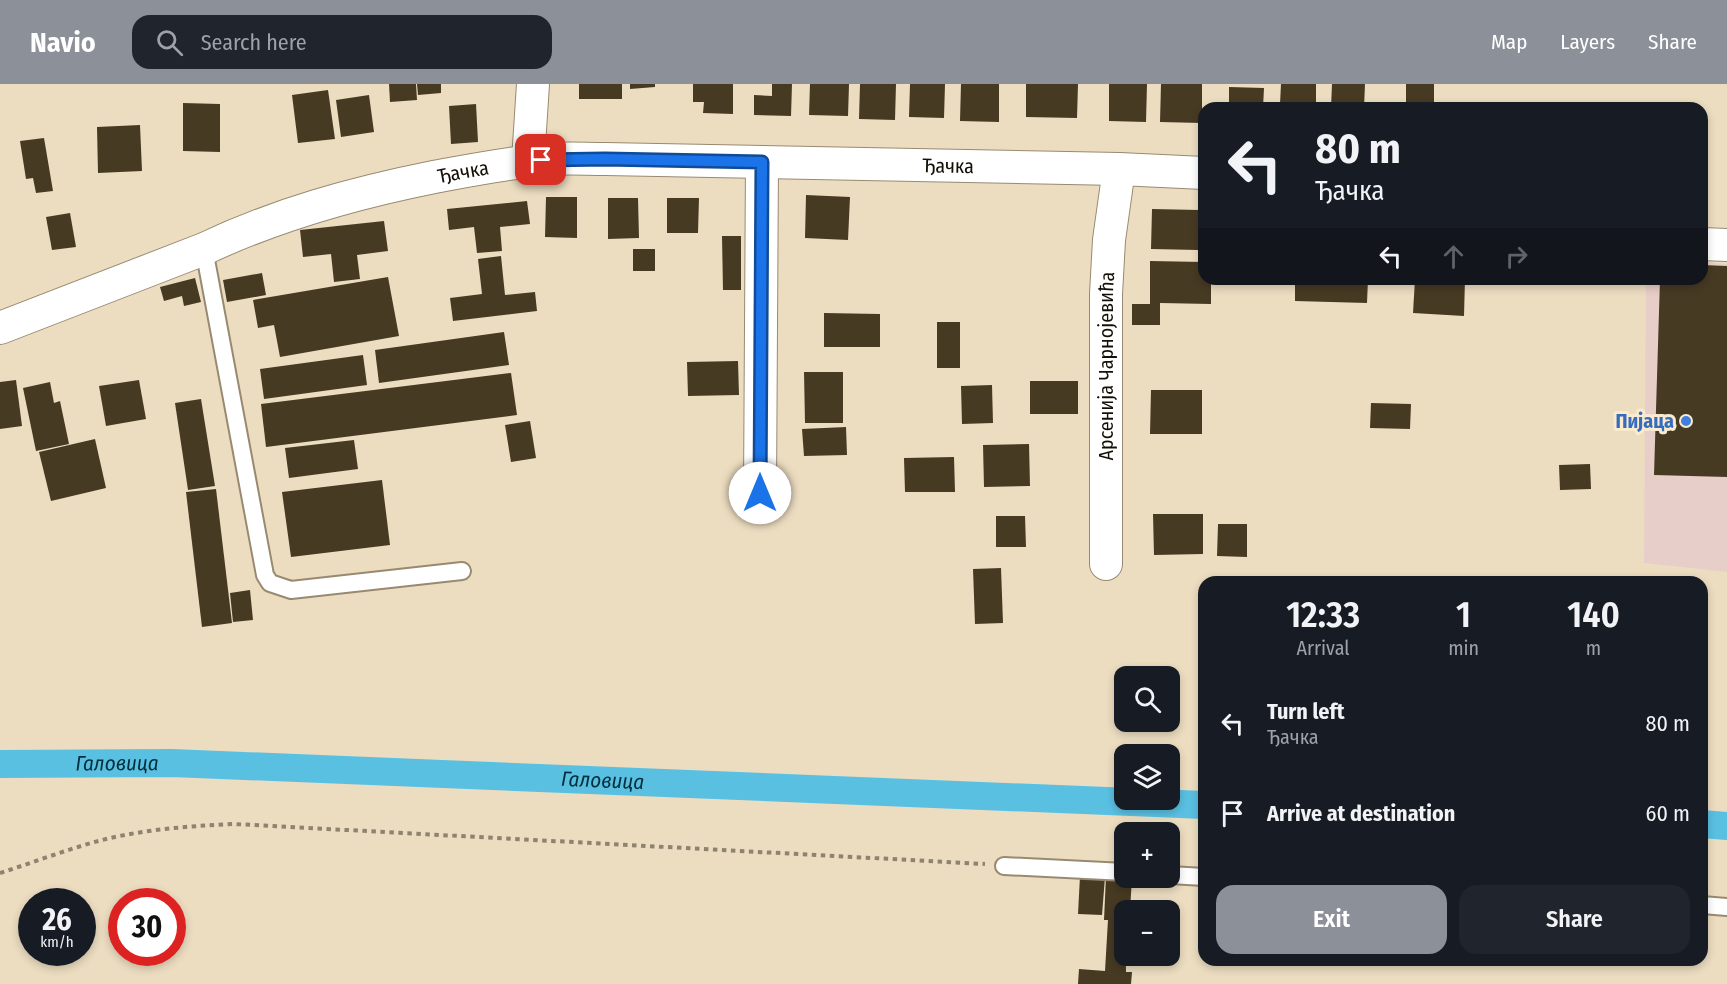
<!DOCTYPE html>
<html lang="en">
<head>
<meta charset="utf-8">
<style>
  :root { --surface:#171b24; --page:#20242c; --text:#f1f3f6; --muted:#9ea1a6; --accent:#8c9099 }
  body { margin:0; font-family:"Fira Sans Condensed",sans-serif; background:var(--page); color:var(--text); height:100vh; display:flex; flex-direction:column; font-size:22px; white-space:nowrap }
  * { box-sizing:border-box; margin:0 }
  p { font-size:20px; color:var(--muted) }
  .icon { flex:none; width:33px; height:33px; fill:none; stroke:currentColor; stroke-width:2; stroke-linecap:round; stroke-linejoin:round }
  .map { position:relative; flex:1; overflow:hidden }
  .side { position:absolute; left:1198px; top:492px; width:510px; height:390px; display:flex; flex-direction:column; background:var(--surface); border-radius:18px; box-shadow:0 3px 9px #0003 }
  .side>* { flex:none }
  .guide { position:absolute; left:1198px; top:18px; width:510px; height:183px; border-radius:18px; box-shadow:0 3px 9px #0003; background:#171b24; color:var(--text); overflow:hidden }
  .controls { position:absolute; left:1114px; top:582px; display:grid; gap:12px }
  .controls a { display:grid; place-items:center; width:66px; height:66px; border-radius:12px; background:var(--surface); box-shadow:0 3px 9px #0003; font-size:30px }
  .speed { position:absolute; left:18px; top:804px; display:flex; gap:12px; font-size:30px; font-weight:700; text-align:center }
  .speed>* { display:grid; place-content:center; width:78px; height:78px; border-radius:50%; background:var(--surface); box-shadow:0 3px 9px #0003; line-height:1 }
  .speed small { font-size:15px; font-weight:400 }
  .speed .limit { border:9px solid #d22; background:#fff; color:#111 }
  .pin { position:absolute; display:grid; place-items:center; width:51px; height:51px; color:#fff; margin:-26px; border-radius:12px; box-shadow:0 3px 9px #0006 }
  .me { position:absolute; width:66px; margin:-33px; rotate:0deg; stroke-linejoin:round; filter:drop-shadow(0 0 4px #0008) }
  .turn { display:flex; align-items:center; gap:21px; height:126px; padding:0 18px; font-size:27px }
  .turn .icon { width:78px; height:78px; stroke-width:2.5 }
  .turn b { display:block; font-size:42px; line-height:51px }
  .lanes { display:flex; align-items:center; height:57px; padding:0 18px; background:#0003; justify-content:center; gap:30px; direction:ltr }
  .lanes .off { opacity:.35 }
  .eta { display:flex; justify-content:space-evenly; align-items:center; height:102px; text-align:center }
  .eta b { font-size:36px; font-weight:600; line-height:42px }
  .action { display:flex; gap:12px; margin-top:auto; padding:12px 18px }
  .action a { flex:1; height:69px; border-radius:18px; background:var(--accent); color:#fff; font-size:24px; font-weight:600; line-height:69px; text-align:center }
  .action a+a { background:var(--page); color:var(--text) }
  ul { padding:0; list-style:none }
  li { display:flex; align-items:center; gap:18px; height:90px; padding:0 18px }
  li div { flex:1 }
  li b { display:block; font-size:22px }
  li em { font-style:normal }
  header { display:flex; align-items:center; gap:36px; box-sizing:border-box; height:84px; padding:0 30px; background:var(--accent); color:#fff }
  header strong { font-size:28px }
  nav { display:flex; gap:33px; margin-inline-start:auto; font-size:21px }
  .search { width:420px; height:54px; background:var(--page); display:flex; align-items:center; gap:15px; box-sizing:border-box; padding:0 21px; border-radius:18px; color:var(--muted); font-size:22px }
  .map>svg:first-child { display:block }
  .commercial { fill:#e8cec8 }
  .lines { fill:none; stroke-linecap:round; stroke-linejoin:round }
  .canal { stroke:#5ac0e2; stroke-width:28 }
  .building { fill:#473a23 }
  .lane-casing { stroke:#988a71; stroke-width:20 }
  .street-casing { stroke:#988a71; stroke-width:34 }
  .path { stroke:#8e8370; stroke-width:4; stroke-dasharray:4.5 4.5; stroke-linecap:butt }
  .lane { stroke:#fff; stroke-width:16 }
  .street { stroke:#fff; stroke-width:32 }
  .route-casing { stroke:#114b97; stroke-width:15 }
  .route { stroke:#1a73e8; stroke-width:10 }
  .shop-dot { fill:#3f7fe0; stroke:#faeace; stroke-width:2 }
  .labels { text-anchor:middle; stroke-width:6; stroke-linejoin:round; paint-order:stroke }
  .street-label { font-size:20px; fill:#151007; stroke:#faeace }
  .shop-label { font-size:20px; font-weight:bold; fill:#366cbe; stroke:#faeace; text-anchor:end }
  .water-label { font-size:21px; font-style:italic; fill:#002f3d; stroke:#faeace }
</style>
</head>
<body>
<header>
<strong>Navio</strong>
<div class="search"><svg class="icon" aria-label="search" viewBox="0 0 24 24"><circle cx="10" cy="10" r="6"/><path d="M15 15l6 6"/></svg>Search here</div>
<nav><a>Map</a><a>Layers</a><a>Share</a></nav>
</header>
<div class="map">
<svg width="1727" height="900" viewBox="0 0 1727 900">
  <rect width="100%" height="100%" fill="#ecddc1"/>
  <!-- commercial -->
  <path class="commercial" d="M1703,178l24,2v308l-83,-9 2,-284h56z"/>
  <g class="lines">
    <!-- canal -->
    <g class="canal">
      <path id="s1" d="M0,680l172,-1 1032,42"/>
      <path d="M1702,740l25,2"/>
    </g>
  </g>
  <!-- building -->
  <g class="building">
    <path d="M389,0h27l1,16 -27,2z"/>
    <path d="M417,0h24v9l-23,2z"/>
    <rect x="579" y="0" width="43" height="15"/>
    <path d="M630,0h25v3l-25,2z"/>
    <path d="M693,0h40v30l-30,-1 1,-11h-11z"/>
    <path d="M772,0h20l-1,32 -37,-1v-20l18,1z"/>
    <path d="M810,0h39l-1,32 -39,-1z"/>
    <path d="M860,0h36l-1,36 -36,-1z"/>
    <path d="M910,0h35l-1,34 -35,-1z"/>
    <path d="M961,0h38v38l-39,-1z"/>
    <path d="M1026,0h52l-1,34 -51,-1z"/>
    <path d="M1109,0h38l-1,38 -37,-1z"/>
    <path d="M1161,0h41v39l-42,-1z"/>
    <path d="M1281,0h35v22l-36,-2z"/>
    <path d="M1332,0h33l-1,24h-33z"/>
    <rect x="1406" y="0" width="28" height="24"/>
    <path d="M1229,3l35,1 -1,20h-34z"/>
    <path d="M328,6l7,49 -37,4 -6,-48z"/>
    <path d="M369,11l5,37 -33,5 -5,-37z"/>
    <path d="M183,19l37,1v48l-37,-1z"/>
    <path d="M476,20l2,38 -27,2 -2,-38z"/>
    <path d="M140,41l2,46 -44,2 -1,-46z"/>
    <path d="M44,54l9,53 -17,2 -3,-15 -7,1 -6,-38z"/>
    <path d="M806,111l44,2 -2,43 -43,-2z"/>
    <path d="M546,113h31v41l-32,-1z"/>
    <path d="M608,114h30l1,40 -31,1z"/>
    <path d="M667,114h32l-1,35h-31z"/>
    <path d="M527,117l3,23 -30,3 2,24 -25,2 -3,-26 -25,3 -2,-21z"/>
    <path d="M1152,125l47,1 -1,40 -47,-1z"/>
    <path d="M70,129l6,34 -24,3 -6,-33z"/>
    <path d="M384,137l4,30 -31,4 3,24 -26,3 -3,-28 -28,3 -3,-27z"/>
    <path d="M722,152h19v54h-18z"/>
    <rect x="633" y="165" width="22" height="22"/>
    <path d="M501,172l4,39 30,-3 2,19 -84,10 -3,-23 32,-4 -4,-35z"/>
    <path d="M1150,177l54,1v17h7v25l-51,-1v22h-28v-21h18z"/>
    <path d="M1702,181l25,1v211l-73,-2 6,-196h42z"/>
    <path d="M262,189l4,22 -39,7 -4,-22z"/>
    <path d="M388,193l11,59 -119,21 -6,-32 -16,3 -5,-28z"/>
    <path d="M195,194l6,24 -17,4 -2,-10 -18,5 -4,-14z"/>
    <path d="M1295,195h73l-1,24 -72,-2z"/>
    <path d="M1415,195h50l-1,37 -51,-3z"/>
    <path d="M824,229l56,1v33h-56z"/>
    <rect x="937" y="238" width="23" height="46"/>
    <path d="M504,248l5,33 -130,18 -4,-33z"/>
    <path d="M363,271l4,30 -103,14 -4,-30z"/>
    <path d="M738,277l1,34 -51,1 -1,-34z"/>
    <path d="M804,288h39v51h-38z"/>
    <path d="M511,289l6,42 -251,32 -5,-43z"/>
    <path d="M16,296l6,46 -22,3v-47z"/>
    <path d="M139,296l7,39 -40,7 -7,-40z"/>
    <rect x="1030" y="297" width="48" height="33"/>
    <path d="M50,298l4,21 6,-2 9,43 -33,7 -13,-63z"/>
    <path d="M992,301l1,38 -31,1 -1,-38z"/>
    <path d="M1151,306h51v44h-52z"/>
    <path d="M201,315l14,87 -27,4 -13,-87z"/>
    <path d="M1371,319l40,1 -1,25 -40,-1z"/>
    <path d="M530,337l6,37 -25,4 -6,-37z"/>
    <path d="M846,343l1,28 -43,1 -2,-27z"/>
    <path d="M95,355l11,49 -55,13 -12,-49z"/>
    <path d="M354,356l4,29 -69,9 -4,-30z"/>
    <path d="M1029,360l1,42 -46,1 -1,-42z"/>
    <path d="M954,373l1,35h-50l-1,-34z"/>
    <path d="M1590,380l1,25 -31,1 -1,-25z"/>
    <path d="M382,396l8,65 -99,12 -9,-65z"/>
    <path d="M216,405l16,134 -30,4 -16,-135z"/>
    <path d="M1153,430h50v40l-49,1z"/>
    <path d="M996,432h29l1,31h-30z"/>
    <path d="M1218,440h29v33l-30,-1z"/>
    <path d="M1001,484l2,55 -28,1 -2,-55z"/>
    <path d="M250,506l3,30 -20,2 -3,-29z"/>
    <path d="M1080,792l25,1 -3,38 -24,-1z"/>
    <path d="M1106,792l26,2 -2,32h-5l1,62h6l-1,12h-53l1,-15 26,2 3,-51h-4z"/>
  </g>
  <g class="lines">
    <!-- lane casing -->
    <g class="lane-casing">
      <g id="lane">
        <path d="M204,165l61,326 5,8 21,7 171,-19"/>
        <path d="M1004,782l121,6"/>
        <path d="M1170,791l34,2"/>
        <path d="M1702,821l25,2"/>
      </g>
    </g>
    <!-- street casing -->
    <g class="street-casing">
      <g id="street">
        <path d="M528,77l5,-77"/>
        <path d="M1702,160l25,1"/>
        <path id="s2" d="M0,244l204,-79c74,-35 150,-56 230,-72 38,-7 78,-15 117,-18 18,-1 36,0 54,0l514,10 85,4"/>
        <path d="M760,409l2,-331"/>
        <path id="s3" d="M1106,480v-270l3,-54 10,-71"/>
      </g>
    </g>
    <!-- path -->
    <path class="path" d="M0,789c35,-11 70,-25 106,-34 42,-10 85,-13 128,-15l751,40"/>
    <!-- lane -->
    <use href="#lane" class="lane"/>
    <!-- street -->
    <use href="#street" class="street"/>
  </g>
  <g class="lines">
    <!-- route casing -->
    <g class="route-casing">
      <path id="route" d="M541,76l64,-1 157,3 -2,331"/>
    </g>
    <!-- route -->
    <use href="#route" class="route"/>
  </g>
  <!-- markers -->
  <circle class="shop-dot" cx="1686" cy="337" r="6"/>
  <g class="labels">
    <!-- street labels -->
    <g class="street-label">
      <text dy="7" stroke="none"><textPath href="#s2" startOffset="976">Ђачка</textPath></text>
      <text dy="7" stroke="none"><textPath href="#s2" startOffset="490">Ђачка</textPath></text>
      <text dy="7" stroke="none"><textPath href="#s3" startOffset="198">Арсенија Чарнојевића</textPath></text>
    </g>
    <!-- shop labels -->
    <g class="shop-label">
      <text x="1674" y="344">Пијаца</text>
    </g>
    <!-- water labels -->
    <g class="water-label">
      <text dy="7" stroke="none"><textPath href="#s1" startOffset="117">Галовица</textPath></text>
      <text dy="7" stroke="none"><textPath href="#s1" startOffset="603">Галовица</textPath></text>
    </g>
  </g>
</svg>
<div class="controls">
<a><svg class="icon" aria-label="search" viewBox="0 0 24 24"><circle cx="10" cy="10" r="6"/><path d="M15 15l6 6"/></svg></a>
<a><svg class="icon" aria-label="layers" viewBox="0 0 24 24"><path d="M12 4l9 5-9 5-9-5zM3 14l9 5 9-5"/></svg></a>
<a>+</a>
<a>−</a>
</div>
<div class="speed"><div>26<small>km/h</small></div><div class="limit">30</div></div>
<div class="pin" style="left:541px;top:76px;background:#d93025"><svg class="icon" aria-label="arrive" viewBox="0 0 24 24"><path d="M6 21V4h12l-3 4 3 4H6"/></svg></div>
<svg class="me" style="left:760px;top:409px" viewBox="-20 -20 40 40"><circle r="19" fill="#fff"/><path d="M0-13L10 11 0 6-10 11z" fill="#1a73e8"/></svg>
<div class="guide">
<div class="turn"><svg class="icon" aria-label="left" viewBox="0 0 24 24"><path d="M17 20v-9H6M10 6l-5 5 5 5"/></svg><div><b>80 m</b>Ђачка</div></div>
<div class="lanes"><svg class="icon" aria-label="left" viewBox="0 0 24 24"><path d="M17 20v-9H6M10 6l-5 5 5 5"/></svg><svg class="icon off" aria-label="ahead" viewBox="0 0 24 24"><path d="M12 20V5M6 11l6-6 6 6"/></svg><svg class="icon off" aria-label="right" viewBox="0 0 24 24"><path d="M7 20v-9h11M14 6l5 5-5 5"/></svg></div>
</div>
<section class="side">
<div class="eta">
<div><b>12:33</b><p>Arrival</p></div>
<div><b>1</b><p>min</p></div>
<div><b>140</b><p>m</p></div>
</div>
<ul>
<li><svg class="icon" aria-label="left" viewBox="0 0 24 24"><path d="M17 20v-9H6M10 6l-5 5 5 5"/></svg><div><b>Turn left</b><p>Ђачка</p></div><em>80 m</em></li>
<li><svg class="icon" aria-label="arrive" viewBox="0 0 24 24"><path d="M6 21V4h12l-3 4 3 4H6"/></svg><div><b>Arrive at destination</b></div><em>60 m</em></li>
</ul>
<div class="action"><a>Exit</a><a>Share</a></div>
</section>
</div>
</body>
</html>
